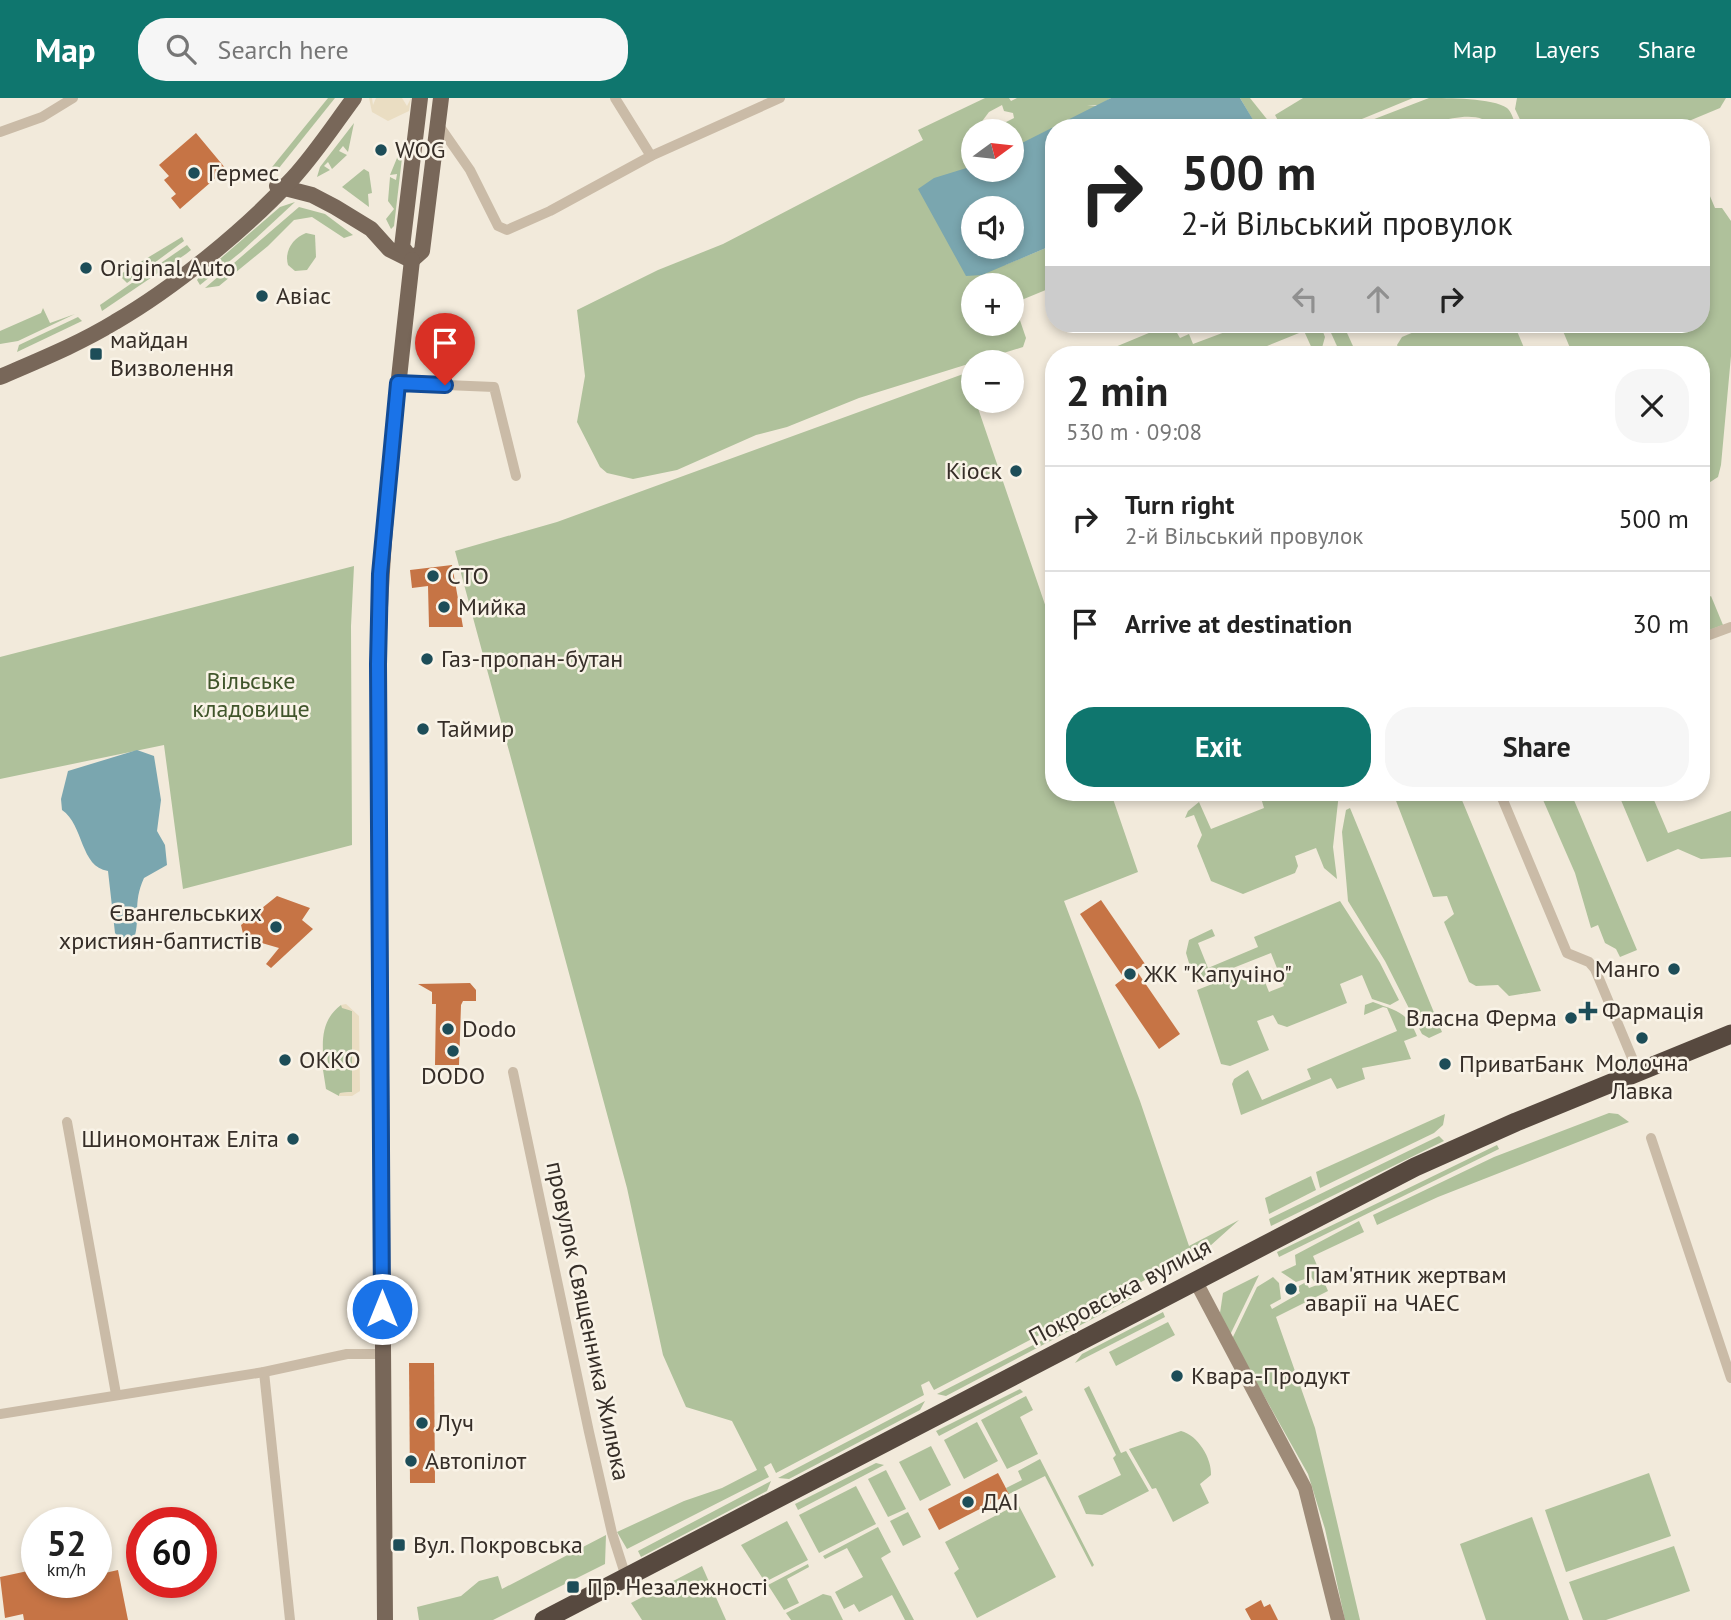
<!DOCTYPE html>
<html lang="en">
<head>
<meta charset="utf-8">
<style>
  :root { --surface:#fff; --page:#f6f6f6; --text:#222; --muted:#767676; --line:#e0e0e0; --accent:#0f766e }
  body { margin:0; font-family:"PT Sans",sans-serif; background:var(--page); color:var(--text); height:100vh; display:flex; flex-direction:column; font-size:26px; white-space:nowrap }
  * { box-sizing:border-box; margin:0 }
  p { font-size:23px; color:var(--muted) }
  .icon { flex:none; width:38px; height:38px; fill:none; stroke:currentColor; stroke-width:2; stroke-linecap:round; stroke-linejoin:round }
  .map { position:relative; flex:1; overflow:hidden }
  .sheet { position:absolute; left:1045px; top:248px; width:665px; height:455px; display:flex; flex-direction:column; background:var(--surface); border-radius:28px; box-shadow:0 4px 10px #0003 }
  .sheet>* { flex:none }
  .banner { position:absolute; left:1045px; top:21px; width:665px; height:214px; border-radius:28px; box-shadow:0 4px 10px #0003; background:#fff; color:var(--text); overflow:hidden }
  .needle { width:46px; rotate:75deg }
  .controls { position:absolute; left:961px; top:21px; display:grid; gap:14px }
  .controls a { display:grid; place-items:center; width:63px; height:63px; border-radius:50%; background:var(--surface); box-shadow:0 4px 10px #0003; font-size:35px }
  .speed { position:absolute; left:21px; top:1409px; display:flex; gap:14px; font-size:35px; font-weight:700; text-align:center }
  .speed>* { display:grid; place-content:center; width:91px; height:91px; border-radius:50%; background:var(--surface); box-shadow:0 4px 10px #0003; line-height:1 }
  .speed small { font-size:18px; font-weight:400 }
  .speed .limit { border:10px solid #d22; background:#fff; color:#111 }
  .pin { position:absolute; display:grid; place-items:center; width:60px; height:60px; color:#fff; margin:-72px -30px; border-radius:50% 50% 50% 0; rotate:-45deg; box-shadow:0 0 7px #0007 }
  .pin .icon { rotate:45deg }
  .me { position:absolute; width:77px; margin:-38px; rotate:0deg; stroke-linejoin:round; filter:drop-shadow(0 0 5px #0008) }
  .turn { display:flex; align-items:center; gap:24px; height:147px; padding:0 21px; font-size:32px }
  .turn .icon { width:91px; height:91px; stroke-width:2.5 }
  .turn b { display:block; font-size:49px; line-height:60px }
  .lanes { display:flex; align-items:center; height:66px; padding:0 21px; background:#0003; justify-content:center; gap:35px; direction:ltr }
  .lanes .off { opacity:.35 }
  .round { display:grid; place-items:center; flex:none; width:74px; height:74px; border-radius:28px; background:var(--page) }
  .overview { display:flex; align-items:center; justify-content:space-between; height:119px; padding:0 21px }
  h1 { font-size:42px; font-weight:700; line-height:52px }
  .primary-button { display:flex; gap:14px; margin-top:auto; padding:14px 21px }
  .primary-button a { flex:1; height:80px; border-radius:28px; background:var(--accent); color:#fff; font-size:28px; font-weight:700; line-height:80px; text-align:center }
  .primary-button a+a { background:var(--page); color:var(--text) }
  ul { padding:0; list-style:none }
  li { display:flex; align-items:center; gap:21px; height:105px; padding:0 21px; border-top:2px solid var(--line) }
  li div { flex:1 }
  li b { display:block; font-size:26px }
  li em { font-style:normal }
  header { display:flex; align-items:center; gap:42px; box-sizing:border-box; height:98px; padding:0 35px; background:var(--accent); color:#fff }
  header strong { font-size:33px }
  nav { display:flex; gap:38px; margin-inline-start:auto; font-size:24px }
  .search { width:490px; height:63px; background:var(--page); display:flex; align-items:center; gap:18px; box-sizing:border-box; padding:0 24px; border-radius:28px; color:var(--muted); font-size:26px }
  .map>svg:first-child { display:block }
  .green { fill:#afc19b; fill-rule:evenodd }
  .plaza { fill:#eaddc2 }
  .water { fill:#7aa6af; fill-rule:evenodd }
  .building { fill:#c67445 }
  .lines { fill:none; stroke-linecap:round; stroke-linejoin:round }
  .street { stroke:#cabba7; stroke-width:10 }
  .secondary { stroke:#9e8b78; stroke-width:14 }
  .primary { stroke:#786759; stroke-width:16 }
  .highway { stroke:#57493f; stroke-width:19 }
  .route-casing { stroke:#114b97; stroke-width:18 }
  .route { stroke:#1a73e8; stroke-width:12 }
  .poi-dot { fill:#1d4d58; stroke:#f9f3e7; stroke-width:2.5 }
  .labels { text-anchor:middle; stroke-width:5; stroke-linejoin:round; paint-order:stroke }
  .poi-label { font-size:24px; fill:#362e28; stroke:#f9f3e7; text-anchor:start }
  .park-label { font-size:24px; fill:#40552b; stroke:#f9f3e7 }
  .street-label { font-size:24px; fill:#362e28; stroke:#f9f3e7 }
</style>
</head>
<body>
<header>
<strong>Map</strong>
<div class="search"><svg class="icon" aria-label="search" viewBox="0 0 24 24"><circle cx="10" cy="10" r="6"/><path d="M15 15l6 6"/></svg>Search here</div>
<nav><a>Map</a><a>Layers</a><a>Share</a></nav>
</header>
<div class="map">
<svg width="1731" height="1522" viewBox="0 0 1731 1522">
  <rect width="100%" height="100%" fill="#f2eadb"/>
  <!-- green -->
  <g class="green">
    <path d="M328,0h7l-64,80 -7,-1z"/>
    <path d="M985,0h24l2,3 6,-3h94l-11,7h-13l11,1 -12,22h-32l-81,80v39l32,18 48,-20v42l-39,16 12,35 -3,9 -164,51 -72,29 -31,8 -79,35 -44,9 -26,-6 -7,-6 -23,-45 8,-46 -8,-66 81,-40 65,-26 200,-104 -5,-10zM1002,7l2,6 9,2 1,5 -8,4 -9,-2 -2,7 -13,4h30v39h-39v-39h8l-4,-3 12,-16zM973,187h39v39h-39z"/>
    <path d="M1240,0h10l24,30 -17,-1z"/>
    <path d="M1303,0h110l-73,30h-58l-7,-13z"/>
    <path d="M1429,0c18,0 64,0 78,10 5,4 7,14 10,20h-24c-14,-24 -62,-3 -82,0 -19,2 -40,0 -60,0z"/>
    <path d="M1517,0h209l-6,10 -48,20h-148l-9,-19z"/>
    <path d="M354,25l-6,29 -5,-6 -4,5 8,4 -15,14 -4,-7 -4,4 6,4 -13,7 3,-10z"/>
    <path d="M404,43l-10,85 -3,3 -5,-10 8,-10 -6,-8 2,-24 6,3 1,-6 -7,1z"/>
    <path d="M364,71l5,3 3,21 -4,1 1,13 -27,-20z"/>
    <path d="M1701,77l14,33h7l9,13v135l-10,109 -3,12 -17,11v-133h-128l-13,-31h141z"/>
    <path d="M295,104l-54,50 -41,33 -3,-5 2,-3 81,-70z"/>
    <path d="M299,109l26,7 28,21 -9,3 -32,-21 -18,3 -26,26 -49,40 -14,2z"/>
    <path d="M306,135l9,2 1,22 -9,13 -12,1 -7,-6c-4,-14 5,-27 18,-32z"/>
    <path d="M182,139l2,4 -57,42 -8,-8z"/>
    <path d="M187,147l4,5 -5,4 -84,57 -2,-6z"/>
    <path d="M43,210l7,15 25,-9 -57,27 -18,3v-13l41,-18z"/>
    <path d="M78,219l4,4 -65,31 2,-7z"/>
    <path d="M1222,226h98l5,13 -5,18h-11l5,-2 -10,-22 -59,24h-149l72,-30 5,1 7,12 9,-4 4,10 32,-12z"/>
    <path d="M1327,226h16l14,31h-16z"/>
    <path d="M1433,226h81l13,31h-125l-5,-10 5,-8z"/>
    <path d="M966,275l87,255 1,165h57l27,79 -74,29 76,200 49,145 50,-26 -29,26 -276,144 -5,-9 -8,4 3,10 -148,78 -5,-10 -7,4 5,10 -142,72 -10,-17 67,-31 38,-13 35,-18 -25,-49 -46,-14 -23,-52 -36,-167 -172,-637 102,-29z"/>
    <path d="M354,468l-3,60 1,219 -169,44 -19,-144 -164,34v-122z"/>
    <path d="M1711,498l12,29 -22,8v-31z"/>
    <path d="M1273,695h66l-6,54 4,32 -13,-11 -8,-20 -21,8 3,10 -3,7 -52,21 -32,-13 -14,-35 5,-11 -8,-20 -9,3 3,-7 11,-9 12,27 53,-21 -3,-10z"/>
    <path d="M1393,695h66l82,198 -32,5 -11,-11 -22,1 -7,-4 -25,-60 10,-8 -7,-18 -14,1z"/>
    <path d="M1540,695h31l66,157 -17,7 -4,-8 -11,-6 -7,-18 -7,3 -16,-55z"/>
    <path d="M1618,695h33l17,40 63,-22v46l-30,2 -23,-10 -31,13z"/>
    <path d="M1350,710l92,224 -13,6 -7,-4 -37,-73 -37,-60 -6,-69 4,-22z"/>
    <path d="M1340,803l40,62 19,37 -9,5 -18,-6 -10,-24 -22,9 7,19 -60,24 -9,-3 -5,-9 -16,6 12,29 -39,16 -9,-2 -24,-74 56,-22 8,4 8,20 15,-6 -13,-33 -76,30 -9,-30 3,-13 23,-11 3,7 -17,7 10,25 50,-21 -4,-10z"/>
    <path d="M1373,904c23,9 34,9 44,34l-13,5 7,18 -49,9 3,11 -28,10 -6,-11 -90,37 -9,-31 2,-5 14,-9 14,30 49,-21 -4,-10 90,-38 -10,-23 -4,-1 -19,8 1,-10z"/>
    <path d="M341,907l11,6v81l-12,1 -1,3 -13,-7 -3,-19 27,-2 -1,-5 -21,2 -1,-13h-4c-1,-19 2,-35 18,-47z"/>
    <path d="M1609,1015l9,1 11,8 -191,75 -61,28 -4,-10 121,-58z"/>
    <path d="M1445,1016l-2,11 -9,8 -114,55 -4,-16z"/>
    <path d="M1439,1038l5,5 -173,85 -2,-7z"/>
    <path d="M1497,1047l2,4 -220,108 -2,-5z"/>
    <path d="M1311,1078l5,14 -47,24 -4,-16z"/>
    <path d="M1359,1123l5,11 -51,24 15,35 -52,26 39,111 45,192h-15l-20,-91 -17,-55 -76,-135 25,-52 16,-10 6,6 2,16 -11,6 2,4 28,-16 -3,-6 9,-5 3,6 8,-3 -6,-8 -15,5 -15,-10 15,-7 -1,-10z"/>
    <path d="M1259,1177l-29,60 -10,-22 3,-20z"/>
    <path d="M1131,1197l1,3 -186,98 -9,-2z"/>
    <path d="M1163,1214l2,5 -90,46 7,-9z"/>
    <path d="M1168,1224l7,13 -59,31 -7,-14z"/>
    <path d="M1089,1288l32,67 5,-2 23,40 -47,24 -16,-1 -8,-18 43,-21 -8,-17 3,-3 -32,-66z"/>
    <path d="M1020,1291l3,3 -84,44 -3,-5z"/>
    <path d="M1026,1298l7,14 -13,7 18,37 -31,15 -26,-49z"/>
    <path d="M925,1303l-5,9 -131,69 -11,-1z"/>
    <path d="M977,1324l21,39 -34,18 -20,-39z"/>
    <path d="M1181,1333c17,4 31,28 30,44l-11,9 9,19 -36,19 -17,-34 -4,1 -23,-40z"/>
    <path d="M931,1348l20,39 -31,16 -21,-39z"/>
    <path d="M1040,1361l54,106 -2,2 -47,-91 -36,18 -3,-6 16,-8 -4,-9z"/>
    <path d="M876,1365l8,2 -86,45 -3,-6z"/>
    <path d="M886,1372l20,39 -18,8 -20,-38z"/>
    <path d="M1649,1375l22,63 -105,36 -21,-62z"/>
    <path d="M771,1383l-4,10 -126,66 -3,-6z"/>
    <path d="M856,1388l20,38 -57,29 -20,-38z"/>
    <path d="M1018,1406l38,73 -79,41 -23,-45 5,-4 -14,-27z"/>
    <path d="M908,1414l13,25 -18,9 -13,-25z"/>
    <path d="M1532,1419l37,103h-83l-26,-76z"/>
    <path d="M787,1423l21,39 -43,22 -24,-37z"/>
    <path d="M878,1429l13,25 -10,6 33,62h-9l-13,-25 -33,17 -5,-8 -10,5 -9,-17 28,-15 -16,-29 -22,11 -2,-3z"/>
    <path d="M606,1437l-1,29 -112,56h-74l-2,-13 44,-11 18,-15 19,-5 4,13z"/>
    <path d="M1674,1448l16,45 -84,29h-23l-14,-38z"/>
    <path d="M808,1466l1,3 -22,12 12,24 -15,7 -16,-25z"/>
    <path d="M702,1468l24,54h-84l-11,-17z"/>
    <path d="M823,1496l8,2 12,24h-52l-5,-7z"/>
  </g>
  <!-- plaza -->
  <g class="plaza">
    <path d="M369,0h3l1,7 3,-7h26l5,8 4,-8 -2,13 -21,10 -16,-9z"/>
    <path d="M346,906l13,12 1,75 -8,5h-13l1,-3 12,-1v-81l-10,-3 -1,-3z"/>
  </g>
  <!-- water -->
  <g class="water">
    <path d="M1111,0h129l18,30h-204l-1,117 -71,30 -16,1 -48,-87 16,-11 39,-12v4h39v-22zM973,110h39v39h-39z"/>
    <path d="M137,652l17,6 7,44 -4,31 8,14 2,20 -23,13c-12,26 -3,40 -10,61l-12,2 -7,-8 -7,-62c-28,-4 -24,-46 -46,-61l-1,-11 7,-28z"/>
  </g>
  <!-- building -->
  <g class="building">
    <path d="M196,35l30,36 -46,40 -9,-11 5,-4 -12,-14 5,-4 -10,-11z"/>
    <path d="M452,467l11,62h-34l-1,-41 -16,2 -2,-18z"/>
    <path d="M277,798l33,12 -8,12 11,9 -42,39 -5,-4 13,-16 -35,-10 -3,-13z"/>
    <path d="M1101,802l44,64 -9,6 44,64 -21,15 -44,-64 9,-7 -44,-64z"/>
    <path d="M470,885l6,7v11h-13l-2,4 -2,60h-24l1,-61h-4v-12l-14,-8z"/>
    <path d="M409,1265h25l1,120h-25z"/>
    <path d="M998,1375l11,21 -70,36 -11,-21z"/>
    <path d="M37,1471v13h59v-7l22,-5 10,50h-104l-1,-6 -18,4 -5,-41z"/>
    <path d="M1261,1502l3,7 6,-3 8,16h-27l-6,-11z"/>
  </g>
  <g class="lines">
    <!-- street -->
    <g class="street">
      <path d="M615,0l36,58"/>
      <path d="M438,26l32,46 28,56 9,4 43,-19 101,-55 129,-58"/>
      <path d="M0,34l42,-15 31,-19"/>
      <path d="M398,285l96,4 22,89"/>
      <path d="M1701,540l30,-11"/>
      <path d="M1500,695l67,160 22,9 6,7 43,103"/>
      <path d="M513,974l76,360 23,101 14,44"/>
      <path d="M67,1024l49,272"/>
      <path d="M1651,1040l80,240"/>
      <path d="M264,1274l26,248"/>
      <path d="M0,1316l264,-42 83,-18h36"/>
    </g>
    <!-- secondary -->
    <path class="secondary" d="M1195,1182l110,208 33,132"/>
    <!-- primary -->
    <g class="primary">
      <path d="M277,88l35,9 23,12 36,22 18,20 22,11"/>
      <path d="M412,162l10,-9 19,-153"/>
      <path d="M412,162l-10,-13 18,-149"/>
      <path d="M0,279c39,-17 79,-33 115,-55 59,-34 131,-93 178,-144 22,-24 41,-53 61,-80"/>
      <path d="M385,1522l-7,-956c3,-135 19,-269 34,-404"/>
    </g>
    <!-- highway -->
    <path class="highway" d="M544,1522l871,-453 101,-45 215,-88"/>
  </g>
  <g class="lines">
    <!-- route casing -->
    <g class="route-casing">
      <path id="route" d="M382,1211l-4,-645 2,-90 18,-191 47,2"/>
    </g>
    <!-- route -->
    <use href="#route" class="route"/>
  </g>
  <!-- markers -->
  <g class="poi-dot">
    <circle cx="381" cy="52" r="7"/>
    <circle cx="194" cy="75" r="7"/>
    <circle cx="86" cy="170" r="7"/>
    <circle cx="262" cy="198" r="7"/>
    <rect x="89" y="249" width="14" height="14" rx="3.5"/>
    <circle cx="1016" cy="373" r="7"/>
    <circle cx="433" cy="478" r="7"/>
    <circle cx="444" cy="509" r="7"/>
    <circle cx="427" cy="561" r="7"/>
    <circle cx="423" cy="631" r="7"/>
    <circle cx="276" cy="829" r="7"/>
    <circle cx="1674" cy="871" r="7"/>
    <circle cx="1130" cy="876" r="7"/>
    <path d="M1584.5 902.5h7v7h7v7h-7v7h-7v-7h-7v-7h7z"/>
    <circle cx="1571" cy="920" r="7"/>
    <circle cx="448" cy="931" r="7"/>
    <circle cx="1642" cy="940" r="7"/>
    <circle cx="453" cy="953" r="7"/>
    <circle cx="285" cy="962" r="7"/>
    <circle cx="1445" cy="966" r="7"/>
    <circle cx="293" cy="1041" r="7"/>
    <circle cx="1291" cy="1191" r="7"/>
    <circle cx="1177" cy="1278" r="7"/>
    <circle cx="422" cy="1325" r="7"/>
    <circle cx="411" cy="1363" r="7"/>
    <circle cx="968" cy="1404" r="7"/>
    <rect x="392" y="1440" width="14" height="14" rx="3.5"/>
    <rect x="566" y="1482" width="14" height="14" rx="3.5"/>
  </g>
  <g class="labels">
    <!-- poi labels -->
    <g class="poi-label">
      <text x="395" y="60">WOG</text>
      <text x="208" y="83">Гермес</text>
      <text x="100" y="178">Original Auto</text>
      <text x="276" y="206">Авіас</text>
      <text x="110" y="250">майдан<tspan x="110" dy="28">Визволення</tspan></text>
      <text x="1002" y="381" text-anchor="end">Кіоск</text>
      <text x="447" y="486">СТО</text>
      <text x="458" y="517">Мийка</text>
      <text x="441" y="569">Газ-пропан-бутан</text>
      <text x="437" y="639">Таймир</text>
      <text x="262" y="823" text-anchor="end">Євангельських<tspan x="262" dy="28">християн-баптистів</tspan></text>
      <text x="1660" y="879" text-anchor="end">Манго</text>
      <text x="1144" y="884">ЖК "Капучіно"</text>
      <text x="1602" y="921">Фармація</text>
      <text x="1557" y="928" text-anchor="end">Власна Ферма</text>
      <text x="462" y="939">Dodo</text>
      <text x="299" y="970">ОККО</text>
      <text x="1642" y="973" text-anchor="middle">Молочна<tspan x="1642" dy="28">Лавка</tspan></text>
      <text x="1459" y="974">ПриватБанк</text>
      <text x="453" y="986" text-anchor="middle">DODO</text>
      <text x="279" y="1049" text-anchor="end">Шиномонтаж Еліта</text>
      <text x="1305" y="1185">Пам'ятник жертвам<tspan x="1305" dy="28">аварії на ЧАЕС</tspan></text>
      <text x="1191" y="1286">Квара-Продукт</text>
      <text x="436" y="1333">Луч</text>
      <text x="425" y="1371">Автопілот</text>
      <text x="982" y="1412">ДАІ</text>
      <text x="413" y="1455">Вул. Покровська</text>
      <text x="587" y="1497">Пр. Незалежності</text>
    </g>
    <!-- park labels -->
    <g class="park-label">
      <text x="251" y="591">Вільське<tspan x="251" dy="28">кладовище</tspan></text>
    </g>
    <!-- street labels -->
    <g class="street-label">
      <text transform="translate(1120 1194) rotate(-28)" y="8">Покровська вулиця</text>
      <text transform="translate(588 1223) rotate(78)" y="8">провулок Священника Жилюка</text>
    </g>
  </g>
</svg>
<div class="controls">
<a><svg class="needle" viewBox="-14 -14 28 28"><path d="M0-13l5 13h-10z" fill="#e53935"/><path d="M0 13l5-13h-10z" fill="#767676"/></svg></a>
<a><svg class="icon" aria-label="sound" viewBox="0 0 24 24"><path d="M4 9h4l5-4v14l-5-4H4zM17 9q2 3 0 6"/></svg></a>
<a>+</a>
<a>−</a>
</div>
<div class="speed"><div>52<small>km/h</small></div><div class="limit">60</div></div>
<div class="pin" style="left:445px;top:287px;background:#d93025"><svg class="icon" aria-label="arrive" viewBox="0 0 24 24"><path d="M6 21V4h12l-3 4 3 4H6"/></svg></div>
<svg class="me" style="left:382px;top:1211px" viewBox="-20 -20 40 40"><circle r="17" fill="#1a73e8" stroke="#fff" stroke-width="3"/><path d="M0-11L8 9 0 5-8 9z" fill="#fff"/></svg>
<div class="banner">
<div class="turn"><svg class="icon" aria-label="right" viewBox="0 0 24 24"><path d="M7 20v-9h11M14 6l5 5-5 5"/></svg><div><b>500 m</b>2-й Вільський провулок</div></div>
<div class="lanes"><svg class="icon off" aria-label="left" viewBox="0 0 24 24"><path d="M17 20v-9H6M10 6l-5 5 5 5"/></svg><svg class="icon off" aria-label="ahead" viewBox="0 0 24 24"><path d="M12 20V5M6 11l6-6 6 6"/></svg><svg class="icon" aria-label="right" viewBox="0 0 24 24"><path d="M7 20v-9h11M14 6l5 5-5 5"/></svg></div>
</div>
<section class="sheet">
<div class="overview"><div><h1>2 min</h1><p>530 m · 09:08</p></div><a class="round"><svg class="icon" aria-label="close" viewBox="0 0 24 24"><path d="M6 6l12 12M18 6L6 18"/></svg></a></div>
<ul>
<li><svg class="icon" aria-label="right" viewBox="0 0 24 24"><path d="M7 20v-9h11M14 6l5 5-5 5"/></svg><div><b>Turn right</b><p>2-й Вільський провулок</p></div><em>500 m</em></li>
<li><svg class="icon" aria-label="arrive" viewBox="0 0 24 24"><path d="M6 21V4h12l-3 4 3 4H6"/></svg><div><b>Arrive at destination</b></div><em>30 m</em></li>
</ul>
<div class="primary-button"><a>Exit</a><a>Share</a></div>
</section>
</div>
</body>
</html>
